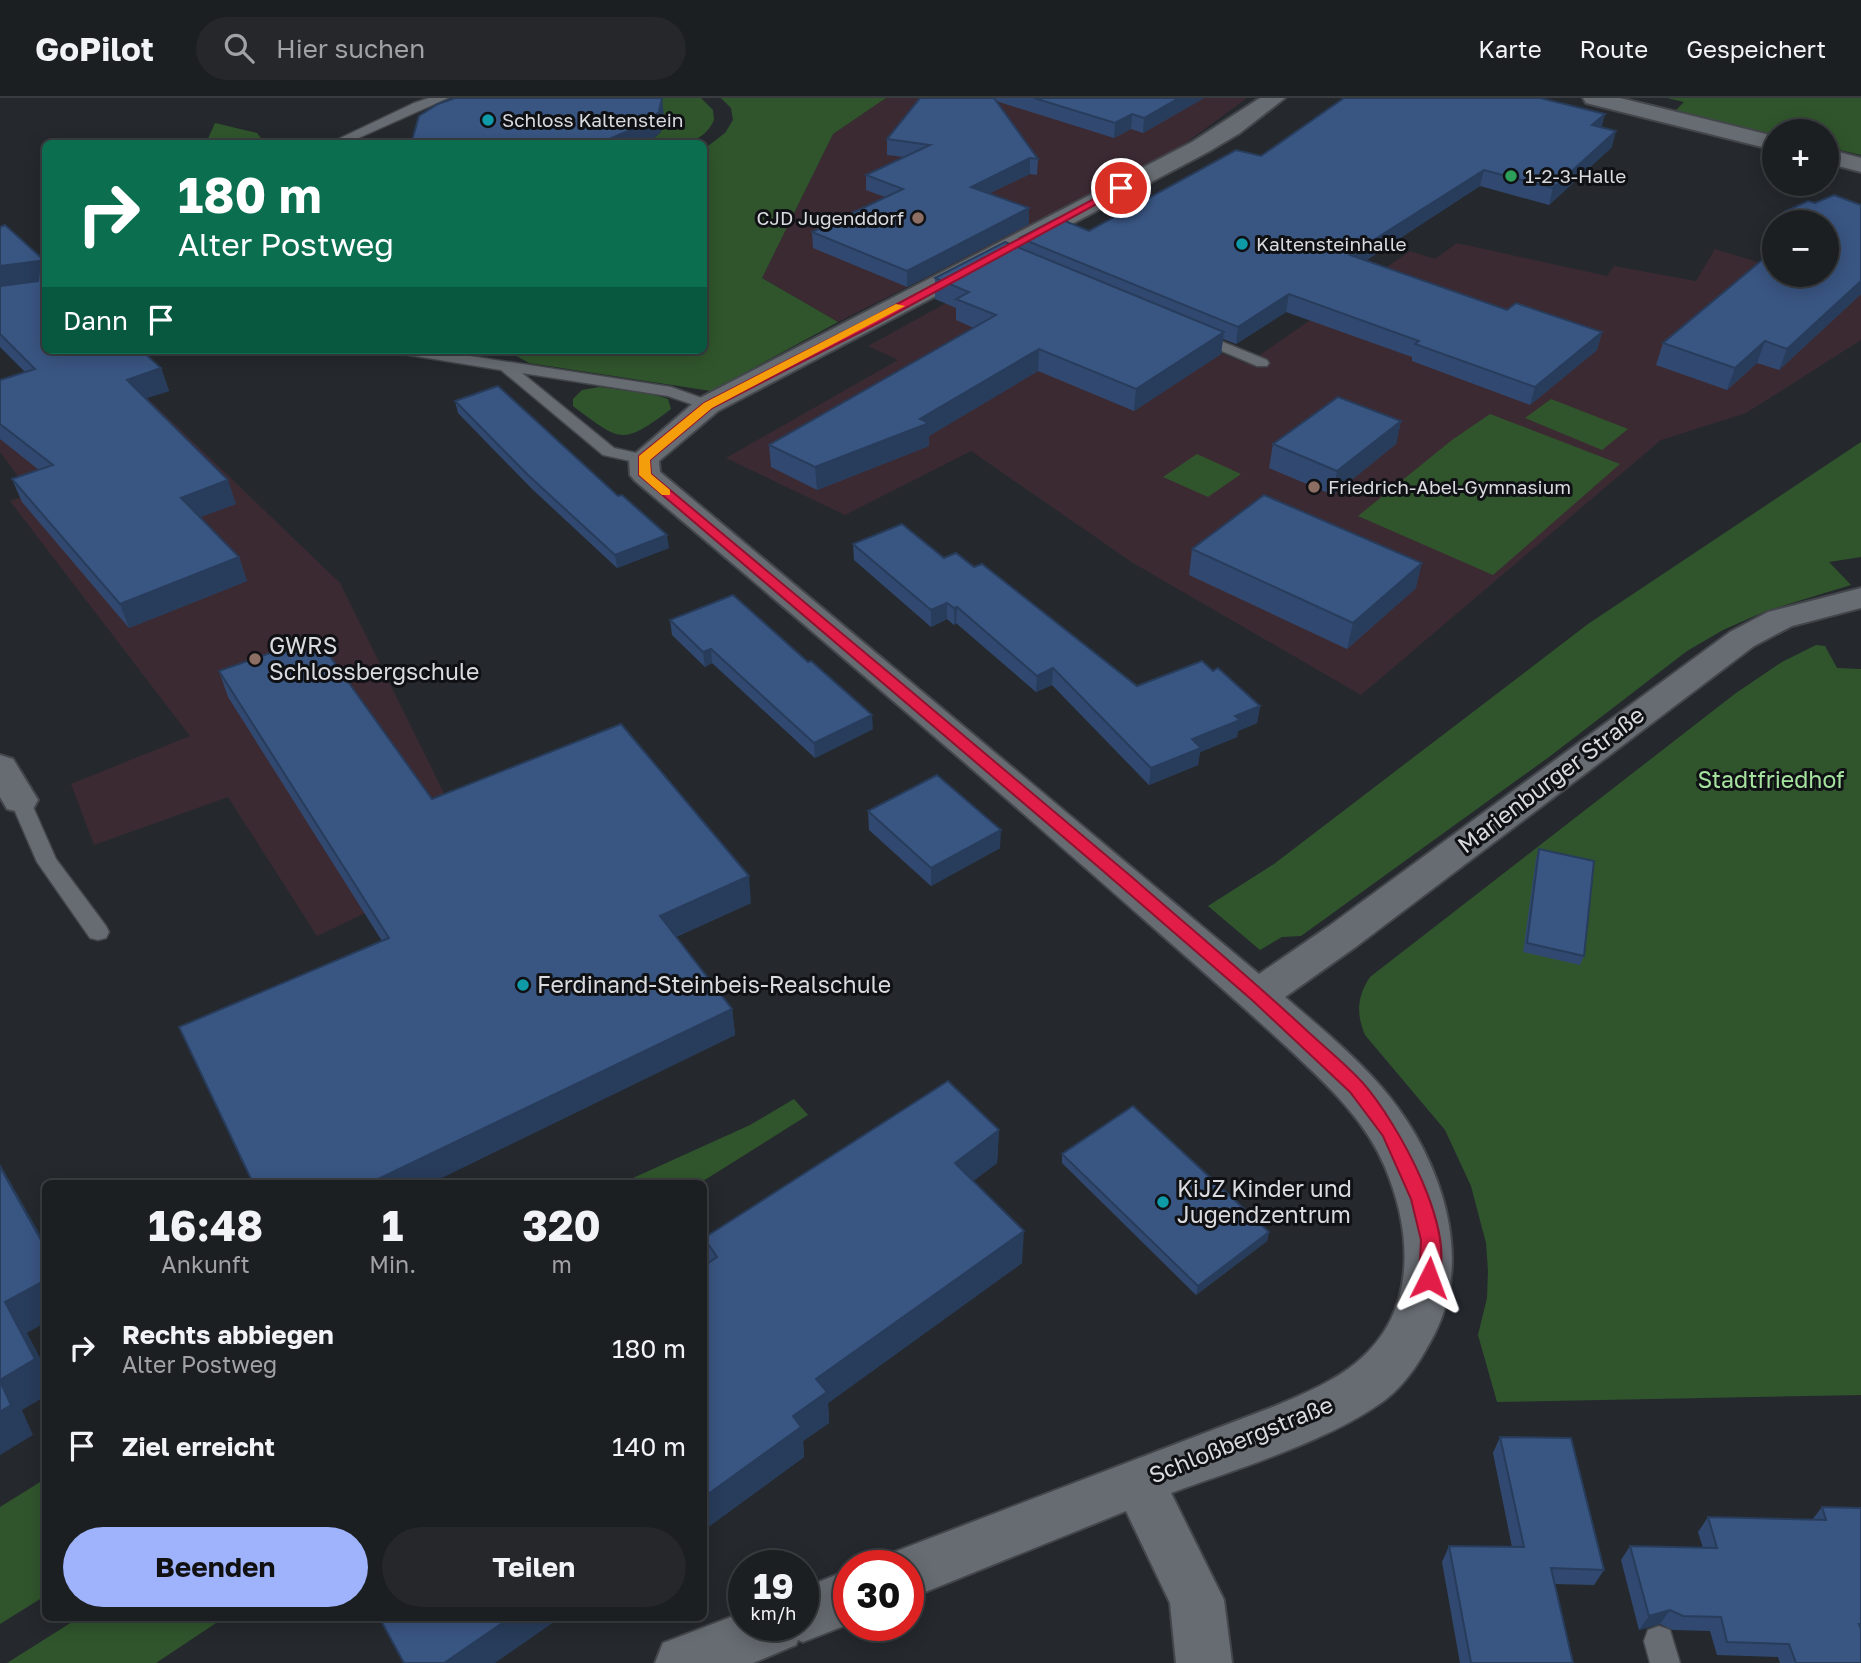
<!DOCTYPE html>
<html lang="de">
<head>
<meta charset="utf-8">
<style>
  :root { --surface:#1c1f22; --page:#25272a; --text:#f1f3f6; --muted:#a0a2a5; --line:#3a3d40; --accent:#9fb3fd }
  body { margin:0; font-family:"Golos Text",sans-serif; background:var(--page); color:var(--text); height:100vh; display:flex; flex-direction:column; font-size:26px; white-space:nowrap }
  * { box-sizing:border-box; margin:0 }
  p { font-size:23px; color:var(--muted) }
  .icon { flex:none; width:38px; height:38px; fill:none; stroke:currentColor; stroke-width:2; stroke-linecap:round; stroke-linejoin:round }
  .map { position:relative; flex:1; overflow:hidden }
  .drawer { position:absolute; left:42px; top:1082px; width:665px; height:441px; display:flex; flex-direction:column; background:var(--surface); border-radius:10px; box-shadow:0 4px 18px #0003,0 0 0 2px var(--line) }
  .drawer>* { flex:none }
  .banner { position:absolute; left:42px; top:42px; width:665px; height:214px; border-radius:10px; box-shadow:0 4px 18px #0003,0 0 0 2px var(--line); background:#0b6e4f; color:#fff; overflow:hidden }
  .fabs { position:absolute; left:1762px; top:21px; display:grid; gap:14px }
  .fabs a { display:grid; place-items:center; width:77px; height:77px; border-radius:50%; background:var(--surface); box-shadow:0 4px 18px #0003,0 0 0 2px var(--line); font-size:35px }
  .speed { position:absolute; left:728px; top:1452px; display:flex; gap:14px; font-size:35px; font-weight:700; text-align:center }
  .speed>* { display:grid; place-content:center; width:91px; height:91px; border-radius:50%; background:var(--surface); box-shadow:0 4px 18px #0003,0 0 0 2px var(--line); line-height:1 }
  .speed small { font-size:18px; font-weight:400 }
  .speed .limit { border:10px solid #d22; background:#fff; color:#111 }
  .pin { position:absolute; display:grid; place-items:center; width:60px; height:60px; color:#fff; margin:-30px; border:4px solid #fff; border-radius:50%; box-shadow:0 2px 7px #0007 }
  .me { position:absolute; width:77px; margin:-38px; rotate:3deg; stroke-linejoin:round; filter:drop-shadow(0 0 5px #0008) }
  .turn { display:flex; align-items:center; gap:24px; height:147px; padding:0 21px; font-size:32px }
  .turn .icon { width:91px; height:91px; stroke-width:2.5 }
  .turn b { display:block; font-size:49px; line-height:60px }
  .then { display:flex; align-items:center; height:66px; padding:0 21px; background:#0003; gap:14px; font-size:26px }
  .eta { display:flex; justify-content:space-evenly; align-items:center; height:119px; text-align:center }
  .eta b { font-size:42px; font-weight:700; line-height:49px }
  .button { display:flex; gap:14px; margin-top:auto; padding:14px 21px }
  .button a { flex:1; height:80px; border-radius:42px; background:var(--accent); color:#111; font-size:28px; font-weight:700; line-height:80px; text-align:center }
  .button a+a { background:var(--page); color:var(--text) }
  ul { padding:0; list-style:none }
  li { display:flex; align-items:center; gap:21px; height:98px; padding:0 21px }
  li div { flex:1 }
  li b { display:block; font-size:26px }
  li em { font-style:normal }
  header { display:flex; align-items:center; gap:42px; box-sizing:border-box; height:98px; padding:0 35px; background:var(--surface); border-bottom:2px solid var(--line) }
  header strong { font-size:33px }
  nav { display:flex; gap:38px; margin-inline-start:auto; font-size:24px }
  .search { width:490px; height:63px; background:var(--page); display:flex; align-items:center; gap:18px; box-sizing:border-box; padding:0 24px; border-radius:38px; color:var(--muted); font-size:26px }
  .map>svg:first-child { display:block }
  .education { fill:#3c2a33 }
  .green { fill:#30552c }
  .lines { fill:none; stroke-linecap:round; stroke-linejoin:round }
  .lane-casing { stroke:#43464a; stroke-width:3 }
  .street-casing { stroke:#43464a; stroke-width:4 }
  .lane { fill:#676c72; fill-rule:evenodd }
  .street { fill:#676c72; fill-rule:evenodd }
  .wall { fill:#314970 }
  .shaded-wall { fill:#283c5b }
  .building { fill:#395582; stroke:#283c5b; stroke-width:2 }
  .route { fill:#e11d48; stroke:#92132f; stroke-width:2 }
  .slow { fill:#f59e0b }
  .culture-dot { fill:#0f9aa8; stroke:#101114; stroke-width:2.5 }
  .leisure-dot { fill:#2e9e5b; stroke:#101114; stroke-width:2.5 }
  .education-dot { fill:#8d6e63; stroke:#101114; stroke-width:2.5 }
  .labels { text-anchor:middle; stroke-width:6; stroke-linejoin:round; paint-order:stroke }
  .far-poi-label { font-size:19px; fill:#d9dbdf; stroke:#101114; text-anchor:start }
  .poi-label { font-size:23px; fill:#d9dbdf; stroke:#101114; text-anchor:start }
  .street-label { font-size:23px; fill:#d9dbdf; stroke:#101114 }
  .park-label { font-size:23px; fill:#a5e29e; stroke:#101114 }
</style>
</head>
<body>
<header>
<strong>GoPilot</strong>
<div class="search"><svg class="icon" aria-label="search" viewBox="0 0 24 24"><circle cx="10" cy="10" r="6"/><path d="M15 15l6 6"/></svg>Hier suchen</div>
<nav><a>Karte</a><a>Route</a><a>Gespeichert</a></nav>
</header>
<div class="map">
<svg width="1861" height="1565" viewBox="0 0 1861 1565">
  <rect width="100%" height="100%" fill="#25292e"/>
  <!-- education -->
  <g class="education">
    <path d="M886,0h361l-75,55 -334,169 -76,-44 71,-144z"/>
    <path d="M1457,145l150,33 7,-10 82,15 19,-32 59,18v8l87,19v46l-115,73 -85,27 -300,255 -228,-132 -162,-112 -126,64 -119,-57 172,-98 -30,-14 144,-79 235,97 163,-113 25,8z"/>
    <path d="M112,266l228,219 137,277 -160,76 -89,-139 -134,48 -23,-61 119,-48 -180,-235 21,-7 -31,-42v-51z"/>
  </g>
  <!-- green -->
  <g class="green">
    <path d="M654,0h47l12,12 1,10c-12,28 -42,23 -67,24l14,-12c2,-12 4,-27 -7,-34z"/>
    <path d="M721,0h165l-53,36 -71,144 76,44 -127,69 -182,-28 -23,-13h198v-201l21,-16 8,-13 -2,-12z"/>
    <path d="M1667,0h194v57l-34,-8v-16h-53v4l-99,-24 9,-9z"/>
    <path d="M215,25l42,10 8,10h-59z"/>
    <path d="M599,289l53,7 16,5 3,10c-49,37 -50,33 -98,-3v-7l9,-9z"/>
    <path d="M1551,301l77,30 -26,21 -77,-32z"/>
    <path d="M1490,316l130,50 -127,111 -135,-59 94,-76z"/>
    <path d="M1861,344v115l-32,5 22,23 -85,26 -43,19 -36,21 -138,106 -248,179 -19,1 -22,13 -52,-44 66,-42 314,-240z"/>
    <path d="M1197,356l44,20 -33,23 -45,-20z"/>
    <path d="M1816,547l9,1 12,22 24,1v726l-364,7 -19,-67 9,-37 1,-27 -2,-28 -15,-57 -26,-56 -80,-95c-9,-22 -8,-38 5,-58l366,-284 46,-31z"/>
    <path d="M794,1001l14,16 -108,68h-78l128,-58z"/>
    <path d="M45,1381v117l-45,28v-117z"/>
    <path d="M80,1519h145l-69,46h-149z"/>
  </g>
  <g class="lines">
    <!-- lane casing -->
    <g class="lane-casing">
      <g id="lane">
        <path d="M429,0h19l-103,46h-17l86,-41z"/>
        <path d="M1196,233l71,29 2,3 -2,3h-10l-66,-28 -2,-3z"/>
        <path d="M396,252h35l240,37 42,15 3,3 -8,5 -40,-14 -146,-23 92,75 36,8 2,3 -2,3 -6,2 -41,-9 -102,-85 -98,-16z"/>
        <path d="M20,695l7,2 3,5 26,59 50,67 3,6 -3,6 -8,2 -8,-2 -53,-76 -27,-62 3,-5z"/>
        <path d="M1659,1528l11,4 10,33h-30l-6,-22 4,-11z"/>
      </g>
    </g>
    <!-- street casing -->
    <g class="street-casing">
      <g id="street">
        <path d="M1260,0h25l-45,35 -32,19 -490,259 -59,50 1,11 599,502 70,-48 401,-294 38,-20 93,-24v20l-69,18 -38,20 -397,300 -72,51c36,31 74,62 104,99 51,64 85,159 46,237 -13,25 -27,49 -50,67 -57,42 -147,68 -214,93l53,107 8,63h-56l-6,-60 -44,-92 -218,88v-33h-24l5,-12 386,-148c28,-12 58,-24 82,-44 60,-50 56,-128 28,-195 -20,-48 -59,-83 -96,-118 -41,-38 -82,-74 -124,-111 -175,-155 -352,-307 -530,-457l-5,-6 -1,-16 69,-60 494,-257z"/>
        <path d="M1583,0h37l154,38v14l-188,-47z"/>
        <path d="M1827,51l34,9v14l-34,-9z"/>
        <path d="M0,657l13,4 25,41 -5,9 -13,3 -13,-3 -7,-12z"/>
        <path d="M849,1472v54l-46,18 -5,-2 -2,5 -43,18h-98l8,-20 81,-31v14h59v-38z"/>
      </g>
    </g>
    <!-- lane -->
    <use href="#lane" class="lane"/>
    <!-- street -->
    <use href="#street" class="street"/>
  </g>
  <!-- wall -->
  <g class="wall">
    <path d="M920,0h284l-61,35 -12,-4 -17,9 -118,-37 42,58 -1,16 -7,-1 -40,19 39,31 -122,63 -94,-39 -1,-16 73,-35 -19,-7v-15l38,-18 -17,-2v-16z"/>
    <path d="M1602,30l10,19 -63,58 -69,-19 -115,75 142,49 95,22 -5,18 -67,55 -118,-44v-4l-126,-45 -50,32 -13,-5 -2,15 -87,57 -96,-40 -109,65v10l-112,44 -46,-23 -2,-22 205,-117 -18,-8v-12l-21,-9v-21l85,-30v-10l69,-7 172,-75z"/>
    <path d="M1815,105l46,2v89l-82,76 -22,-7 -30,27 -71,-25 7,-22 164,-121h-46l3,-10z"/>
    <path d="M0,129l161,141 8,23 -23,7 90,106 -36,13 39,40 8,24 -118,47 -107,-126 -10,-23 27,-9 -39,-31v-59l25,-8 -25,-25z"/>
    <path d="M455,303l163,95 51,52 -52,20 -86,-80 -73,-75z"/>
    <path d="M1401,323l-5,23 -63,51 -64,-27 4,-24z"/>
    <path d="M853,446l91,14 30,9 163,119 76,-15 47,35 -3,17 -19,8 -1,6 -37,15 -2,13 -49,20 -97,-100 -16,7 -80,-69 -2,2 -7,-6 -16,8 -77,-67z"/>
    <path d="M1192,451l224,39 -69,61 -158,-74z"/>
    <path d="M670,522l203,109 -58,29 -103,-95 -7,4 -33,-32z"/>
    <path d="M219,573l213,128 319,104 -75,34 56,72 3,26 -304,148h-178l129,-242 -154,-244z"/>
    <path d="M868,713l132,37 -69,38 -62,-56z"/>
    <path d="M1539,751l45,107 -4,9 -57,-13 13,-94z"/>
    <path d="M999,1032l-2,33 -24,18 49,82 -194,140 1,20 -26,18 1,16 -100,73v-264l3,-3 -3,-25z"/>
    <path d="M1062,1056l207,78 -2,9 -71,54 -134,-132z"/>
    <path d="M1500,1339l104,133 -10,15 -40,-1 19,79h-113l-18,-101 7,-16 63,1 -19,-94z"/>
    <path d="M1822,1409l39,1v155h-81l-2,-6 -61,-2 -7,-24 -37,-1 -13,-6 -21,6 -18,-70 9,-14 73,2 -5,-16 10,-15 104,3z"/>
  </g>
  <!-- shaded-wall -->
  <g class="shaded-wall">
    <path d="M662,0l2,19 -3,15 -14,12h-49z"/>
    <path d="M1179,0h25l-61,35 1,-15z"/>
    <path d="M1132,16l-1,15 -17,9 1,-15z"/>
    <path d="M1605,16l-4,16 -9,-5z"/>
    <path d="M1616,33l-4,16 -63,58 4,-17z"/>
    <path d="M1030,60v16l-59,28v-15z"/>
    <path d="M1484,72l-4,16 -133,86 3,-17z"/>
    <path d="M1029,110v16l-122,63v-16z"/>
    <path d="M40,163l6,21 -46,6v-22z"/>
    <path d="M1861,183v13l-82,76 8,-21z"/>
    <path d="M1289,196l-3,18 -50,32 2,-17z"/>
    <path d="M1224,234l-3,22 -87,57 2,-22z"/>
    <path d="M1602,234l-5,18 -67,55 5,-18z"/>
    <path d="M1765,243l-8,22 -30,27 8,-22z"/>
    <path d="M1039,251l-1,22 -109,65v10l-112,44 -2,-23 105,-48z"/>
    <path d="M161,270l8,23 -34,11 -8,-22z"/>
    <path d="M1401,323l-5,23 -63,51 4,-24z"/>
    <path d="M228,382l8,24 -46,17 -9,-23z"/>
    <path d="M667,437l2,13 -52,20 -2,-13z"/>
    <path d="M239,459l8,24 -118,47 -9,-24z"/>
    <path d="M1422,465l-6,25 -69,61 6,-26z"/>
    <path d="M947,505v16l-16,8v-17z"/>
    <path d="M957,509l-1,16 -2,2v-17z"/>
    <path d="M711,551l1,14 -7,4 -2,-15z"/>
    <path d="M1053,570l-1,17 -16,7 1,-16z"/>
    <path d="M1260,608l-3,17 -19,8 -1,6 -37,15 -2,13 -49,20 2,-17 41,-29 43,-23z"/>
    <path d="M872,617l1,14 -58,29 -1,-15z"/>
    <path d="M1001,732l-1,18 -69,38v-18z"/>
    <path d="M749,778l2,27 -87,39 -4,-26z"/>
    <path d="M732,911l3,26 -304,148h-61z"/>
    <path d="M999,1032l-2,33 -42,32v-32z"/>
    <path d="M0,1066l46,81v4l-46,-82z"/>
    <path d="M1024,1133l-2,32 -194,140 1,20 -26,18 1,16 -100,73v-33l89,-81 23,-37z"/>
    <path d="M1269,1134l-2,9 -71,54 2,-9z"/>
    <path d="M46,1182v42l-19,11 19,36v27l-24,14 11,25 -33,20v-75l5,-78z"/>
    <path d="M1670,1512l-10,14 -21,6 10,-14z"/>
    <path d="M511,1519h50l-66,46h-51z"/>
  </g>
  <!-- building -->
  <g class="building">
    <path d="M455,0h207l-3,14 -15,12 -46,20h-187l8,-28 19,-12z"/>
    <path d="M920,0h74l44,61 -8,-1 -59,29 58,21 -122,63 -95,-39 91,-43 -37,-14 64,-30 -43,-6z"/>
    <path d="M1034,0h145l-35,20 -12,-4 -17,9z"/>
    <path d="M1344,0h196l65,16 -13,11 24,6 -63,57 -69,-18 -134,85 157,55 9,-7 86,29 -67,55 -120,-43 4,-3 -130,-47 -51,33 -218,-89 38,-20 31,13 147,-81 25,6z"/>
    <path d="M1834,97l27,10v76l-74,68 -22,-8 -30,27 -72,-25 111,-93v25h53v-53h-43v-10l24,-11 7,2z"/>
    <path d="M5,127l41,37v88h95l20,18 -34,12 101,100 -47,18 58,59 -119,47 -108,-125 41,-14 -53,-41v-44l35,-11 -35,-35v-48l38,-5 2,-20 -40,5v-39z"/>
    <path d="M1005,144l219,90 -88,57 -97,-40 -119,70 9,4 -114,44 -46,-22 227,-130 -40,-16 13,-7 -34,-14z"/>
    <path d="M498,288l120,110 4,-1 45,40 -52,20 -87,-80 -73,-74z"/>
    <path d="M1338,299l63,24 -64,50 -64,-27z"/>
    <path d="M1264,397l158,68 -69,60 -161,-74z"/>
    <path d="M902,426l42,34 12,-5 18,14 8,-3 155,122 65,-25 11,10 5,-3 42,38 -25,10 5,4 -48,19 9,9 -50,20 -98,-100 -16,8 -80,-69 -3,1 -7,-5 -16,7 -78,-66z"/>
    <path d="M733,497l75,67 3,-1 61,54 -58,28 -103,-94 -8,3 -33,-32z"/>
    <path d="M316,539l116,162 189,-75 128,152 -89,40 72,93 -362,174h-117l-74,-156 210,-89 -170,-267z"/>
    <path d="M937,677l64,55 -70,38 -63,-57z"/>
    <path d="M1539,751l55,12 -10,95 -57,-13z"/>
    <path d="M948,983l51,49 -44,33 69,68 -208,148 11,13 -34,24 8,11 -97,70v-231l13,-9 -13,-19z"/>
    <path d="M1133,1008l136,126 -71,54 -136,-132z"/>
    <path d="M0,1069l46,82v31l-41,22 30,57 -35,21z"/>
    <path d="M0,1283l11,24 -11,7z"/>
    <path d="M1500,1339l71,1 33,132 -53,-2 22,95h-102l-22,-117 75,1z"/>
    <path d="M1822,1409l39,1v116h-2l2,5v34h-65l-7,-19 -62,-2 -6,-25 -38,-1 -13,-6 -21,6 -19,-70 87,2 -9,-31 118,3z"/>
    <path d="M379,1519h132l-67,46h-40z"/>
  </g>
  <!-- route -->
  <path class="route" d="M1118,88l8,2 -248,135 -166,85 -62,52 1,14c161,135 322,268 482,404 57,50 115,98 171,150 19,18 41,35 59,55 34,39 97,150 73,201l-7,2 -7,-2 -3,-6 2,-38 -10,-41 -28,-63 -33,-44 -98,-92 -157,-136 -456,-389v-19l65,-53 167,-85z"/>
  <!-- slow -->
  <path class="slow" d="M896,206l9,2 -193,102 -62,52 1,14 19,16v5h-8l-23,-20v-19l65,-53z"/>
  <!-- markers -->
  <g class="culture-dot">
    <circle cx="488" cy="22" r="7"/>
    <circle cx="1242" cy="146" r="7"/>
    <circle cx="523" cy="887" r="7"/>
    <circle cx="1163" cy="1104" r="7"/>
  </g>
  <circle class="leisure-dot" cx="1511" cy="78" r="7"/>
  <g class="education-dot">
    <circle cx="918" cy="120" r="7"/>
    <circle cx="1314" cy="389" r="7"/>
    <circle cx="255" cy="561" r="7"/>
  </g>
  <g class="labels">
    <!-- far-poi labels -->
    <g class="far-poi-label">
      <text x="502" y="29">Schloss Kaltenstein</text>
      <text x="1525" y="85">1-2-3-Halle</text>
      <text x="904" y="127" text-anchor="end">CJD Jugenddorf</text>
      <text x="1256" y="153">Kaltensteinhalle</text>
      <text x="1328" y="396">Friedrich-Abel-Gymnasium</text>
    </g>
    <!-- poi labels -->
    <g class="poi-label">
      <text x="269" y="556">GWRS<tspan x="269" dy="26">Schlossbergschule</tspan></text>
      <text x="537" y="895">Ferdinand-Steinbeis-Realschule</text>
      <text x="1177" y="1099">KiJZ Kinder und<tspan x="1177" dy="26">Jugendzentrum</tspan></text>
    </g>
    <!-- street labels -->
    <g class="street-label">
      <text transform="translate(1551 682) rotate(-37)" y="8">Marienburger Straße</text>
      <text transform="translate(1241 1342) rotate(-22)" y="8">Schloßbergstraße</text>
    </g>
    <!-- park labels -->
    <g class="park-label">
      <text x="1771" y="690">Stadtfriedhof</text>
    </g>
  </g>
</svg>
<div class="fabs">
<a>+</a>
<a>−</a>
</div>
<div class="speed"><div>19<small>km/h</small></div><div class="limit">30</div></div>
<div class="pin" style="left:1121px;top:90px;background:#d93025"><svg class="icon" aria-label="arrive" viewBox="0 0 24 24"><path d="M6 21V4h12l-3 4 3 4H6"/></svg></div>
<svg class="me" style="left:1429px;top:1180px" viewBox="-20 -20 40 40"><path d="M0-17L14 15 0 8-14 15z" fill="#e11d48" stroke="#fff" stroke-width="4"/></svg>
<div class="banner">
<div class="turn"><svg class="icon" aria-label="right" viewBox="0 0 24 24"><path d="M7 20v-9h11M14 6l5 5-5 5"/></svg><div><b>180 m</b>Alter Postweg</div></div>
<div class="then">Dann<svg class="icon" aria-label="arrive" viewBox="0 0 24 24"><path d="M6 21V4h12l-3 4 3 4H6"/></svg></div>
</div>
<section class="drawer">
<div class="eta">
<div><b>16:48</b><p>Ankunft</p></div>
<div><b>1</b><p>Min.</p></div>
<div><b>320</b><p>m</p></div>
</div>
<ul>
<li><svg class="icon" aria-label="right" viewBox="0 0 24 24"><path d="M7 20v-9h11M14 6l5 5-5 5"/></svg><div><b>Rechts abbiegen</b><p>Alter Postweg</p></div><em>180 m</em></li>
<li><svg class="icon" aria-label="arrive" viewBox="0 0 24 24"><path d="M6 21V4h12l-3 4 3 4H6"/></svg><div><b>Ziel erreicht</b></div><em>140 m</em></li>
</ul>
<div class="button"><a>Beenden</a><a>Teilen</a></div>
</section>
</div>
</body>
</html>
